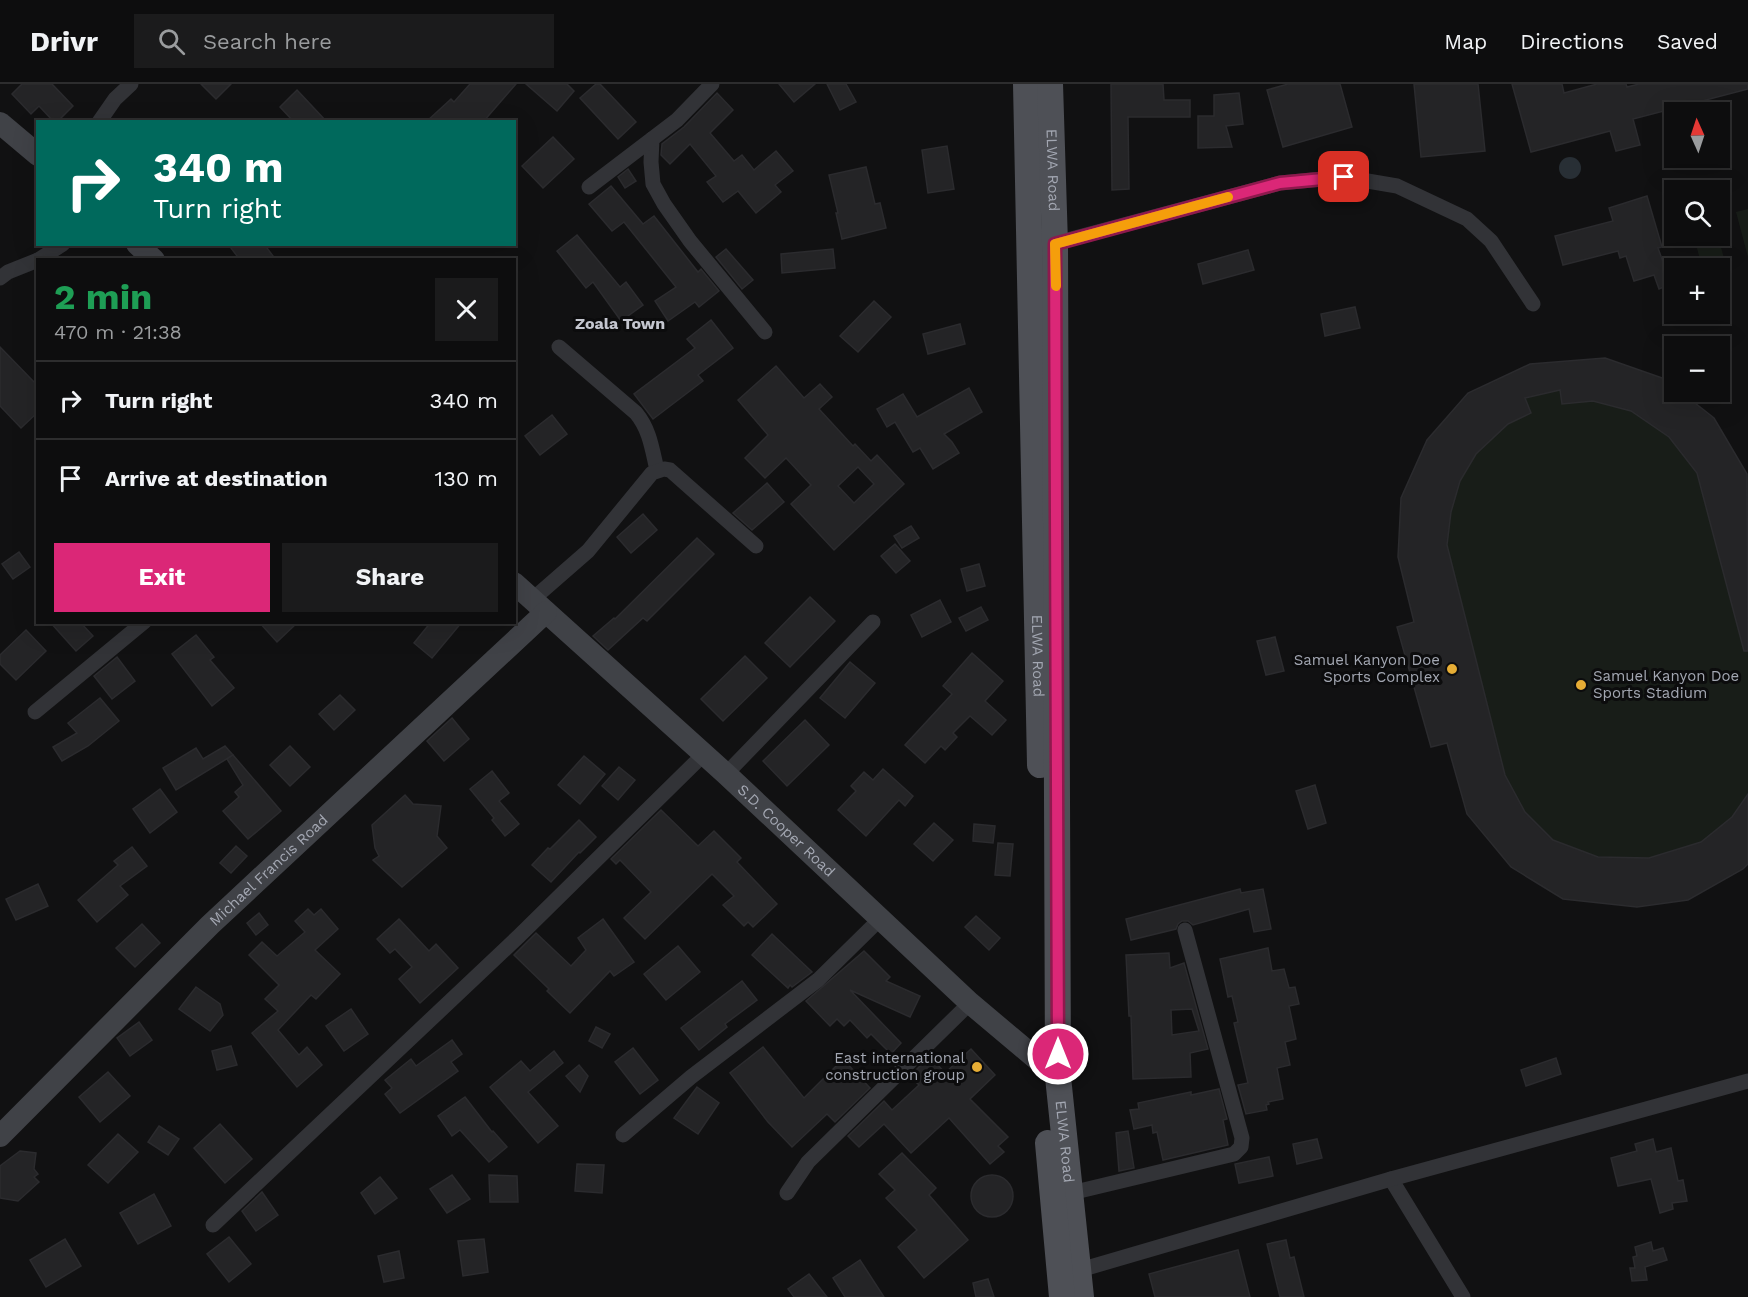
<!DOCTYPE html>
<html lang="en">
<head>
<meta charset="utf-8">
<style>
  :root { --surface:#0d0d0e; --page:#1b1b1c; --text:#f1f3f6; --muted:#9a9c9e; --line:#2d2d2e; --accent:#db2777 }
  body { margin:0; font-family:"Work Sans",sans-serif; background:var(--page); color:var(--text); height:100vh; display:flex; flex-direction:column; font-size:22px; white-space:nowrap }
  * { box-sizing:border-box; margin:0 }
  p { font-size:20px; color:var(--muted) }
  .icon { flex:none; width:33px; height:33px; fill:none; stroke:currentColor; stroke-width:2; stroke-linecap:round; stroke-linejoin:round }
  .map { position:relative; flex:1; overflow:hidden }
  .sheet { position:absolute; left:36px; top:174px; width:480px; height:366px; display:flex; flex-direction:column; background:var(--surface); border-radius:0px; box-shadow:0 6px 24px #0002,0 0 0 2px var(--line) }
  .sheet>* { flex:none }
  .guide { position:absolute; left:36px; top:36px; width:480px; height:126px; border-radius:0px; box-shadow:0 6px 24px #0002,0 0 0 2px var(--line); background:#00695c; color:#fff; overflow:hidden }
  .needle { width:39px; rotate:357deg }
  .buttons { position:absolute; left:1664px; top:18px; display:grid; gap:12px }
  .buttons a { display:grid; place-items:center; width:66px; height:66px; border-radius:0px; background:var(--surface); box-shadow:0 6px 24px #0002,0 0 0 2px var(--line); font-size:30px }
  .pin { position:absolute; display:grid; place-items:center; width:51px; height:51px; color:#fff; margin:-26px; border-radius:12px; box-shadow:0 3px 9px #0006 }
  .me { position:absolute; width:66px; margin:-33px; rotate:0deg; stroke-linejoin:round; filter:drop-shadow(0 0 4px #0008) }
  .turn { display:flex; align-items:center; gap:21px; height:126px; padding:0 18px; font-size:27px }
  .turn .icon { width:78px; height:78px; stroke-width:2.5 }
  .turn b { display:block; font-size:42px; line-height:51px }
  .round { display:grid; place-items:center; flex:none; width:63px; height:63px; border-radius:0px; background:var(--page) }
  .head { display:flex; align-items:center; justify-content:space-between; height:102px; padding:0 18px }
  h1 { font-size:36px; font-weight:700; line-height:45px; color:#1e9e55 }
  .cta { display:flex; gap:12px; margin-top:auto; padding:12px 18px }
  .cta a { flex:1; height:69px; border-radius:0px; background:var(--accent); color:#fff; font-size:24px; font-weight:700; line-height:69px; text-align:center }
  .cta a+a { background:var(--page); color:var(--text) }
  ul { padding:0; list-style:none }
  li { display:flex; align-items:center; gap:18px; height:78px; padding:0 18px; border-top:2px solid var(--line) }
  li div { flex:1 }
  li b { display:block; font-size:22px }
  li em { font-style:normal }
  header { display:flex; align-items:center; gap:36px; box-sizing:border-box; height:84px; padding:0 30px; background:var(--surface); border-bottom:2px solid var(--line) }
  header strong { font-size:28px }
  nav { display:flex; gap:33px; margin-inline-start:auto; font-size:21px }
  .search { width:420px; height:54px; background:var(--page); display:flex; align-items:center; gap:15px; box-sizing:border-box; padding:0 21px; border-radius:0px; color:var(--muted); font-size:22px }
  .map>svg:first-child { display:block }
  .green { fill:#181d18 }
  .water { fill:#282f35 }
  .building { fill:#242426; stroke:#2b2b2e; stroke-width:1.5; fill-rule:evenodd }
  .lines { fill:none; stroke-linecap:round; stroke-linejoin:round }
  .street { stroke:#323337; stroke-width:15 }
  .secondary { stroke:#404247; stroke-width:22 }
  .primary { stroke:#4e5056; stroke-width:26 }
  .route-casing { stroke:#8e194d; stroke-width:15 }
  .route { stroke:#db2777; stroke-width:10 }
  .slow { stroke:#f59e0b; stroke-width:10 }
  .poi-dot { fill:#e6ad35; stroke:#0c0c0d; stroke-width:2 }
  .labels { text-anchor:middle; stroke-width:6; stroke-linejoin:round; paint-order:stroke }
  .street-label { font-size:15px; fill:#a3a7b2; stroke:#0c0c0d }
  .poi-label { font-size:15px; fill:#a3a7b2; stroke:#0c0c0d; text-anchor:end }
  .neighbourhood-label { font-size:16px; font-weight:bold; fill:#c4c6cf; stroke:#0c0c0d }
</style>
</head>
<body>
<header>
<strong>Drivr</strong>
<div class="search"><svg class="icon" aria-label="search" viewBox="0 0 24 24"><circle cx="10" cy="10" r="6"/><path d="M15 15l6 6"/></svg>Search here</div>
<nav><a>Map</a><a>Directions</a><a>Saved</a></nav>
</header>
<div class="map">
<svg width="1748" height="1213" viewBox="0 0 1748 1213">
  <rect width="100%" height="100%" fill="#111112"/>
  <!-- green -->
  <g class="green">
    <path d="M1748,125v48l-12,-45z"/>
    <path d="M1694,152h24l10,37 -9,3v-8h-17z"/>
    <path d="M1605,274l60,21 9,7v6h7l33,26 34,58v388l-5,5 -55,31 -51,7 -74,-8 -52,-32 -44,-53 -20,-71 -16,4 -34,-120 17,-5 -16,-65 3,-59 26,-58 41,-47 62,-29z"/>
  </g>
  <!-- water -->
  <circle class="water" cx="1570" cy="84" r="11"/>
  <!-- building -->
  <g class="building">
    <path d="M22,0h30l21,22 -16,16h-3l-15,-16 -8,8 -19,-20z"/>
    <path d="M201,0h30l-15,15z"/>
    <path d="M470,0h46l-33,38h-57l25,-23 3,3z"/>
    <path d="M526,0h41l7,7 -17,20z"/>
    <path d="M596,0h4l36,38 -18,17 -38,-41z"/>
    <path d="M779,0h36l-21,18z"/>
    <path d="M827,0h19l10,18 -16,8z"/>
    <path d="M1111,0h52l1,16h26v17h-62l1,72 -17,1z"/>
    <path d="M1288,0h52l12,43 -69,20 -16,-57z"/>
    <path d="M1414,0h64l7,67 -64,6z"/>
    <path d="M1512,0h50l2,9 33,-9h29l1,3 12,-3h109v5l-115,30 7,26 -24,6 -6,-20 -79,21z"/>
    <path d="M297,6l30,32h-33l-14,-15z"/>
    <path d="M717,9l16,17 -23,23 24,28 8,-6 12,15 22,-19 17,20 -18,14 6,7 -25,21 -18,-22 -15,11 -16,-20 9,-6 -26,-32 -20,20 -9,-9 1,-11 22,-17z"/>
    <path d="M1239,9l4,31 -17,2 6,21 -34,1v-32h16v-21z"/>
    <path d="M553,53l21,22 -31,29 -21,-22z"/>
    <path d="M947,62l7,43 -26,4 -6,-43z"/>
    <path d="M866,83l9,37 5,-1 6,25 -44,11 -6,-26h2l-9,-38z"/>
    <path d="M628,85l8,12 -11,7 -7,-11z"/>
    <path d="M611,102l32,38 11,-8 44,56 3,-3 18,22 -20,16 -4,-5 -27,19 -13,-20 21,-14 -52,-65 -12,9 -23,-27z"/>
    <path d="M1647,112l15,51 -4,1 13,36 -12,5 -5,-14 -20,6 -8,-25 -6,2 -2,-7 -55,14 -8,-29 58,-15 -4,-13z"/>
    <path d="M577,151l43,52 6,-5 17,23 -22,16 -28,-39 -7,6 -29,-37z"/>
    <path d="M228,160h36l12,16h-36z"/>
    <path d="M726,165l27,31 -11,9 -26,-32z"/>
    <path d="M833,165l2,19 -53,5 -1,-19z"/>
    <path d="M1248,166l6,20 -51,14 -5,-20z"/>
    <path d="M874,217l17,16 -33,35 -18,-16z"/>
    <path d="M1355,223l5,21 -35,8 -4,-22z"/>
    <path d="M711,236l22,28 -35,27 5,6 -50,38 -19,-25 61,-46 -8,-9z"/>
    <path d="M960,240l5,20 -37,10 -5,-20z"/>
    <path d="M0,263l38,39v26l-17,16 -21,-22z"/>
    <path d="M1605,274l60,21 9,7v6h7l33,26 33,56 1,177h-4l-47,-178 -28,-36 -38,-26 -38,-10 -31,3 -2,-14 -35,8 6,15 -23,11 -32,30 -16,27 -9,31 -4,33 58,230 20,37 28,28 45,17 51,1 52,-16 31,-25 16,-23v70l-5,5 -55,31 -51,7 -74,-8 -52,-32 -44,-53 -20,-71 -16,4 -34,-120 17,-5 -16,-65 3,-59 26,-58 41,-47 62,-29z"/>
    <path d="M776,282l28,32 16,-14 12,13 -13,12 34,37 2,-2 16,17 6,-6 27,29 -70,66 -43,-46 20,-19 -25,-27 -21,20 -20,-20 23,-23 -30,-35zM858,383l16,17 -20,19 -16,-17z"/>
    <path d="M969,304l13,24 -38,22 8,8 7,11 -26,16 -13,-21 -7,4 -18,-30 -8,5 -10,-18 26,-15 14,23z"/>
    <path d="M552,331l15,19 -27,21 -15,-19z"/>
    <path d="M767,399l17,19 -32,28 -19,-17z"/>
    <path d="M643,430l14,16 -26,23 -14,-16z"/>
    <path d="M911,442l8,12 -17,10 -8,-12z"/>
    <path d="M697,454l17,16 -67,67 -4,-3 -35,32 -15,-14 21,-18 1,1z"/>
    <path d="M895,460l15,17 -14,12 -15,-17z"/>
    <path d="M19,468l11,15 -17,12 -11,-15z"/>
    <path d="M979,480l6,22 -18,5 -6,-22z"/>
    <path d="M810,513l25,24 -45,46 -25,-24z"/>
    <path d="M940,516l11,22 -29,15 -11,-22z"/>
    <path d="M981,523l7,13 -22,11 -7,-13z"/>
    <path d="M50,538h30l13,14 -17,15z"/>
    <path d="M259,538h39l-21,20z"/>
    <path d="M431,538h31l-30,36 -18,-15z"/>
    <path d="M26,546l20,21 -30,29 -16,-16v-9z"/>
    <path d="M196,551l18,22 -4,3 24,28 -22,18 -40,-52z"/>
    <path d="M1275,553l9,34 -18,4 -9,-34z"/>
    <path d="M972,569l31,28 -18,20 21,19 -14,15 -22,-19 -17,17 4,4 -12,13 -4,-4 -16,17 -20,-18 47,-51 -9,-8z"/>
    <path d="M745,572l22,22 -44,43 -22,-22z"/>
    <path d="M117,573l18,24 -23,18 -18,-23z"/>
    <path d="M850,578l25,21 -30,35 -25,-20z"/>
    <path d="M340,611l15,15 -21,20 -15,-16z"/>
    <path d="M100,614l19,23 -31,25 -26,15 -9,-14 24,-14 -9,-10z"/>
    <path d="M452,634l17,21 -25,22 -17,-20z"/>
    <path d="M805,636l24,25 -42,41 -24,-25z"/>
    <path d="M225,662l8,9 -57,35 -13,-22 33,-20 7,11z"/>
    <path d="M290,662l20,21 -20,19 -20,-21z"/>
    <path d="M233,671l48,56 -33,28 -25,-28 16,-14 -4,-5 8,-7 -16,-26z"/>
    <path d="M584,672l21,18 -25,30 -22,-19z"/>
    <path d="M619,683l16,13 -17,20 -16,-14z"/>
    <path d="M883,685l30,27 -8,10 -6,-6 -33,36 -28,-26 18,-19 -5,-5 13,-14 9,8z"/>
    <path d="M492,687l17,22 -10,8 20,23 -14,12 -13,-16 2,-2 -24,-29z"/>
    <path d="M1315,701l11,38 -18,6 -12,-38z"/>
    <path d="M160,705l17,23 -27,21 -17,-24z"/>
    <path d="M405,711l8,9 28,2 -4,30 10,12 -45,39 -29,-27 6,-4 -4,-8 -3,-23z"/>
    <path d="M661,726l37,36 16,-15 27,27 -4,4 40,42 -24,23 -5,-5 -4,4 -21,-21 11,-9 -22,-22 -67,65 -21,-21 27,-26 -31,-32 -4,4 -5,-5z"/>
    <path d="M579,736l17,17 -16,16 -1,-1 -28,30 -19,-17 16,-17 2,1z"/>
    <path d="M934,739l19,17 -20,21 -19,-17z"/>
    <path d="M974,740l21,2 -2,17 -20,-2z"/>
    <path d="M998,759l15,1 -3,32 -15,-1z"/>
    <path d="M236,762l11,10 -16,17 -11,-10z"/>
    <path d="M132,763l15,19 -27,20 8,9 -31,27 -19,-22 40,-35 -4,-4z"/>
    <path d="M38,800l10,22 -32,14 -10,-21z"/>
    <path d="M1240,805l1,4 22,-4 8,40 -17,3 -5,-23 -56,16 -5,-4h-6l-4,3 -2,5 -45,11 -5,-21z"/>
    <path d="M308,825l6,6 7,-6 17,20 -23,21 25,24 -24,25 -5,-4 -33,35 21,25 8,-8 15,18 -25,22 -45,-54 26,-22 -13,-12 14,-14 -30,-30 13,-13 15,14 28,-24 -10,-11z"/>
    <path d="M259,829l9,12 -12,10 -9,-12z"/>
    <path d="M976,832l24,22 -11,12 -24,-23z"/>
    <path d="M399,835l30,32 7,-7 22,24 -38,35 -21,-24 13,-12 -17,-18 -5,4 -13,-14z"/>
    <path d="M603,835l31,43 -20,14 -4,-5 -40,42 -23,-22 2,-2 -35,-34 22,-22 35,33 15,-16 -8,-12z"/>
    <path d="M142,840l18,19 -25,24 -19,-19z"/>
    <path d="M772,850l40,38 -20,15 -2,-2 -2,3 -36,-33z"/>
    <path d="M678,862l22,26 -34,28 -22,-26z"/>
    <path d="M1268,864l4,23 12,-2 5,19 6,-1 4,17 -10,2 7,33 -11,3 5,23 -13,3 6,31 -15,3 1,2 -3,1 1,5 -21,4 -8,-29 10,-2 -14,-60 4,-1 -6,-26 -4,1 -8,-38z"/>
    <path d="M864,867l26,26 -4,4 34,15 -10,21 -60,-27 51,53 -10,11 -20,-20 -4,4 -17,-18 -6,6 -7,-7 -7,7 -24,-25z"/>
    <path d="M1169,869l1,15 14,-5 24,86 -18,4 1,24 -58,2 -2,-63h-2l-3,-61zM1192,925l7,22 -27,4 -1,-25z"/>
    <path d="M742,897l15,19 -32,24 2,3 -28,23 -18,-22z"/>
    <path d="M196,903l24,17 3,11 -13,16 -31,-22z"/>
    <path d="M351,925l17,25 -24,17 -18,-25z"/>
    <path d="M139,938l13,18 -22,16 -13,-18z"/>
    <path d="M596,943l14,7 -8,14 -13,-7z"/>
    <path d="M452,956l10,14 -11,8 7,9 -58,42 -15,-19 7,-6 -7,-8 26,-21 5,7z"/>
    <path d="M231,962l6,19 -20,5 -5,-19z"/>
    <path d="M763,963l41,51 39,-39 27,29 -35,34 -8,-8 -35,33 -24,-25 -38,-49z"/>
    <path d="M633,964l25,32 -18,14 -25,-32z"/>
    <path d="M971,965l24,26 -25,24 38,38 -10,9 6,6 -14,12 -41,-46 -38,35 -27,-29 -25,23 -11,-11 36,-35 8,9 27,-25 -9,-9 20,-20 15,17z"/>
    <path d="M554,967l9,12 -35,29 30,34 -20,17 -48,-56 31,-26 9,10z"/>
    <path d="M1556,974l5,16 -35,12 -5,-16z"/>
    <path d="M579,981l9,11 -8,16 -14,-16z"/>
    <path d="M108,988l22,24 -30,26 -21,-25z"/>
    <path d="M697,1003l22,16 -21,31 -24,-16z"/>
    <path d="M1219,1005l8,30 -4,1 5,25 -65,15 -6,-28 -4,1 -1,-8 -18,4 -4,-19 9,-1 -1,-6 53,-11v3z"/>
    <path d="M465,1013l27,35 1,-1 14,16 -18,15 -29,-32 -8,6 -14,-20z"/>
    <path d="M220,1040l32,35 -27,24 -31,-35z"/>
    <path d="M159,1042l20,13 -11,16 -20,-13z"/>
    <path d="M1128,1047l6,37 -15,3 -3,-38z"/>
    <path d="M118,1050l20,18 -30,31 -20,-18z"/>
    <path d="M1317,1055l5,19 -25,6 -4,-20z"/>
    <path d="M1653,1055l3,13 15,-4 7,33 5,-1 4,21 -15,2 1,6 -13,4 -9,-34 -33,7 -7,-28 26,-7 -2,-7z"/>
    <path d="M20,1067l16,2 -2,16 4,5 -4,3 5,5 -21,19 -18,-3v-32z"/>
    <path d="M902,1069l34,35 -7,7 39,45 -44,38 -26,-31 19,-17 -31,-32 9,-8 -16,-16z"/>
    <path d="M1269,1073l4,19 -34,7 -4,-19z"/>
    <path d="M577,1080l27,1 -2,28 -27,-2z"/>
    <circle cx="992" cy="1112" r="21"/>
    <path d="M452,1091l18,24 -23,14 -17,-24z"/>
    <path d="M489,1091l28,1 1,26h-28z"/>
    <path d="M380,1093l17,21 -22,16 -14,-21z"/>
    <path d="M262,1108l16,23 -22,16 -14,-20z"/>
    <path d="M154,1110l17,32 -33,18 -18,-31z"/>
    <path d="M229,1153l22,27 -22,18 -22,-28z"/>
    <path d="M65,1155l16,27 -35,21 -16,-27z"/>
    <path d="M484,1155l4,33 -25,4 -5,-35z"/>
    <path d="M1286,1156l4,18 4,-1 10,40h-24l-13,-53z"/>
    <path d="M1651,1158l2,9 10,-3 4,12 -22,7 2,13 -15,1 -2,-13h5l-2,-11 4,-1 -2,-9z"/>
    <path d="M1238,1166l12,47h-95l-6,-23z"/>
    <path d="M399,1167l5,27 -20,4 -6,-26z"/>
    <path d="M860,1176l24,37h-39l-12,-19z"/>
    <path d="M809,1190l18,23h-33l-6,-8z"/>
    <path d="M988,1195l6,18h-18l-3,-14z"/>
  </g>
  <g class="lines">
    <!-- street -->
    <g class="street">
      <path d="M99,38l16,-23 16,-15"/>
      <path d="M652,55l-1,23 2,22 11,20 26,37 75,91"/>
      <path d="M589,103l88,-67 35,-36"/>
      <path d="M1049,161l231,-62 64,-6 53,9 70,33 24,22 42,63"/>
      <path d="M38,176l25,-16"/>
      <path d="M0,194l8,-6 30,-12"/>
      <path d="M559,263l77,66c14,17 16,36 21,57"/>
      <path d="M533,515l55,-48 64,-78 12,-4 6,1 86,76"/>
      <path d="M35,628l109,-90"/>
      <path d="M726,690l147,-152"/>
      <path d="M623,1051l68,-58 127,-97 62,-61"/>
      <path d="M1391,1095l72,118"/>
      <path d="M787,1109l21,-31 162,-159"/>
      <path d="M1071,1109l163,-39 7,-7 1,-9 -57,-208"/>
      <path d="M213,1141l306,-289 185,-182"/>
      <path d="M1080,1186l311,-91 357,-98"/>
    </g>
    <!-- secondary -->
    <g class="secondary">
      <path d="M0,39l38,32"/>
      <path d="M137,160l17,16"/>
      <path id="s1" d="M514,499l212,191 244,229 88,74"/>
      <path id="s2" d="M0,1052l210,-211 336,-313"/>
    </g>
    <!-- primary -->
    <g class="primary">
      <path id="s3" d="M1026,0l14,681"/>
      <path id="s4" d="M1050,0l5,160 3,833 23,220"/>
      <path d="M1048,1059l14,154"/>
    </g>
  </g>
  <g class="lines">
    <!-- route casing -->
    <g class="route-casing">
      <path id="route" d="M1058,970l-3,-810 225,-61 64,-6"/>
    </g>
    <!-- route -->
    <use href="#route" class="route"/>
    <!-- slow -->
    <path class="slow" d="M1056,202l-1,-42 173,-47"/>
  </g>
  <!-- markers -->
  <g class="poi-dot">
    <circle cx="1452" cy="585" r="6"/>
    <circle cx="1581" cy="601" r="6"/>
    <circle cx="977" cy="983" r="6"/>
  </g>
  <g class="labels">
    <!-- street labels -->
    <g class="street-label">
      <text dy="5" stroke="none"><textPath href="#s4" startOffset="86">ELWA Road</textPath></text>
      <text dy="5" stroke="none"><textPath href="#s3" startOffset="572">ELWA Road</textPath></text>
      <text dy="5" stroke="none"><textPath href="#s1" startOffset="368">S.D. Cooper Road</textPath></text>
      <text dy="5" stroke="none"><textPath href="#s2" startOffset="378">Michael Francis Road</textPath></text>
      <text dy="5" stroke="none"><textPath href="#s4" startOffset="1058">ELWA Road</textPath></text>
    </g>
    <!-- poi labels -->
    <g class="poi-label">
      <text x="1440" y="581">Samuel Kanyon Doe<tspan x="1440" dy="17">Sports Complex</tspan></text>
      <text x="1593" y="597" text-anchor="start">Samuel Kanyon Doe<tspan x="1593" dy="17">Sports Stadium</tspan></text>
      <text x="965" y="979">East international<tspan x="965" dy="17">construction group</tspan></text>
    </g>
    <!-- neighbourhood labels -->
    <g class="neighbourhood-label">
      <text x="620" y="245">Zoala Town</text>
    </g>
  </g>
</svg>
<div class="buttons">
<a><svg class="needle" viewBox="-14 -14 28 28"><path d="M0-13l5 13h-10z" fill="#e53935"/><path d="M0 13l5-13h-10z" fill="#9a9c9e"/></svg></a>
<a><svg class="icon" aria-label="search" viewBox="0 0 24 24"><circle cx="10" cy="10" r="6"/><path d="M15 15l6 6"/></svg></a>
<a>+</a>
<a>−</a>
</div>
<div class="pin" style="left:1344px;top:93px;background:#d93025"><svg class="icon" aria-label="arrive" viewBox="0 0 24 24"><path d="M6 21V4h12l-3 4 3 4H6"/></svg></div>
<svg class="me" style="left:1058px;top:970px" viewBox="-20 -20 40 40"><circle r="17" fill="#db2777" stroke="#fff" stroke-width="3"/><path d="M0-11L8 9 0 5-8 9z" fill="#fff"/></svg>
<div class="guide">
<div class="turn"><svg class="icon" aria-label="right" viewBox="0 0 24 24"><path d="M7 20v-9h11M14 6l5 5-5 5"/></svg><div><b>340 m</b>Turn right</div></div>
</div>
<section class="sheet">
<div class="head"><div><h1>2 min</h1><p>470 m · 21:38</p></div><a class="round"><svg class="icon" aria-label="close" viewBox="0 0 24 24"><path d="M6 6l12 12M18 6L6 18"/></svg></a></div>
<ul>
<li><svg class="icon" aria-label="right" viewBox="0 0 24 24"><path d="M7 20v-9h11M14 6l5 5-5 5"/></svg><div><b>Turn right</b></div><em>340 m</em></li>
<li><svg class="icon" aria-label="arrive" viewBox="0 0 24 24"><path d="M6 21V4h12l-3 4 3 4H6"/></svg><div><b>Arrive at destination</b></div><em>130 m</em></li>
</ul>
<div class="cta"><a>Exit</a><a>Share</a></div>
</section>
</div>
</body>
</html>
